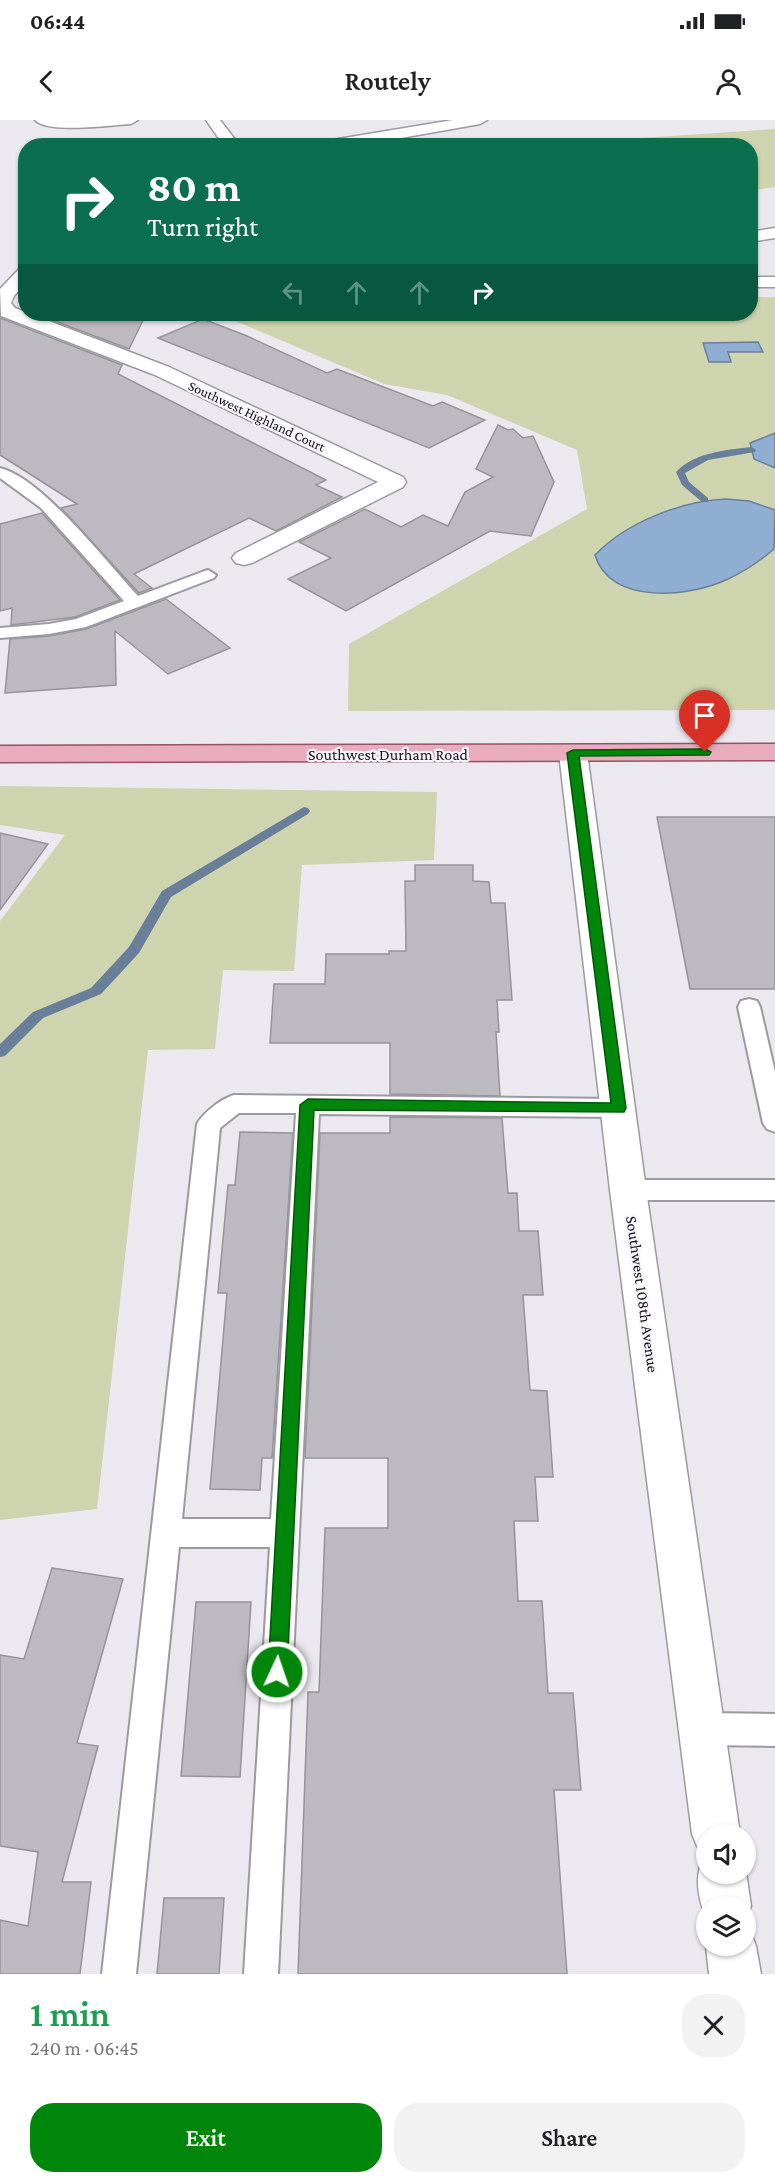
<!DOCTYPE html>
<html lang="en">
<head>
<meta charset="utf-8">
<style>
  :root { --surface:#fff; --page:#f2f2f2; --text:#202124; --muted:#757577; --accent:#00860b }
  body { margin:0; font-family:"Crimson Pro",serif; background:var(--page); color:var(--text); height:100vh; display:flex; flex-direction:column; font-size:22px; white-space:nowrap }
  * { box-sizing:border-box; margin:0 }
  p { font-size:20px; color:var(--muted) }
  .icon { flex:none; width:33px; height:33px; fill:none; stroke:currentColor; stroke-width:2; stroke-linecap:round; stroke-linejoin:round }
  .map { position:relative; height:1854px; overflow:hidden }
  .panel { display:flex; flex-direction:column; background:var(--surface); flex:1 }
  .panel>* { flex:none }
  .banner { position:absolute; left:18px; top:18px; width:740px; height:183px; border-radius:24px; box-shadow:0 2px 4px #0004; background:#0b6e4f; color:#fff; overflow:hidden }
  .fabs { position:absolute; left:696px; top:1704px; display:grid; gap:12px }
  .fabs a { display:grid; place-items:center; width:60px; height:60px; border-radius:50%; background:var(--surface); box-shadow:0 2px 4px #0004; font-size:30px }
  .pin { position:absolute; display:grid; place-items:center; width:51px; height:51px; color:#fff; margin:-62px -26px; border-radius:50% 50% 50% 0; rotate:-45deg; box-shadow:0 0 6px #0007 }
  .pin .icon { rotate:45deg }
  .me { position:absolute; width:66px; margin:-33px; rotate:3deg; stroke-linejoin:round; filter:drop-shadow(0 0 4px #0008) }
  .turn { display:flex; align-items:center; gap:21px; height:126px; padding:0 30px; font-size:27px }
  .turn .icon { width:78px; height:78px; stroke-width:2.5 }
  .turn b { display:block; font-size:42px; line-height:51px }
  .lanes { display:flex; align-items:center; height:57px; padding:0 30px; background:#0003; justify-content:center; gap:30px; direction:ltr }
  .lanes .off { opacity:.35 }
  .round { display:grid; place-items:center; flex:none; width:63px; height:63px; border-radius:24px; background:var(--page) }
  .overview { display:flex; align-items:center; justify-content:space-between; height:102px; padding:0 30px }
  h1 { font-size:36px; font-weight:600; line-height:45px; color:#1e9e55 }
  .primary-button { display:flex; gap:12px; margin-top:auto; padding:12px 30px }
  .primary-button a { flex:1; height:69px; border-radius:24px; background:var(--accent); color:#fff; font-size:24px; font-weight:600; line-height:69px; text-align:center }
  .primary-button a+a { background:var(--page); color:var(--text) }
  .status { display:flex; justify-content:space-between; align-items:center; height:42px; padding:0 30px; background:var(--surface); direction:ltr }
  .status svg { height:16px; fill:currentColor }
  header { display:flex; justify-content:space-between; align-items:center; height:78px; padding:0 30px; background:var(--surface); font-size:27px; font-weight:600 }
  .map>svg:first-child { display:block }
  .green { fill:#ced5ae }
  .water { fill:#8faed2; stroke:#697f99; stroke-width:1.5 }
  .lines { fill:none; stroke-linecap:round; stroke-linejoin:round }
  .stream { fill:#697f99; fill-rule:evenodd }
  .building { fill:#bcb9c0; stroke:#96939b; stroke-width:1.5 }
  .service-casing { stroke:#9c99a0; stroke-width:4 }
  .minor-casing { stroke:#9c99a0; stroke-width:3 }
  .primary-casing { stroke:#945264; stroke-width:3 }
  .service { fill:#fff; fill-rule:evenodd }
  .minor { fill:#fff; fill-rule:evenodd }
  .primary { fill:#e9acbc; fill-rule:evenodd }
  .route { fill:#00860b; stroke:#005707; stroke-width:1.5 }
  .labels { text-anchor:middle; stroke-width:4.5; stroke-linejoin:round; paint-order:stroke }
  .far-street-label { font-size:14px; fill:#111013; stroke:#f8f5fd }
  .street-label { font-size:16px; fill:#111013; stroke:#f8f5fd }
</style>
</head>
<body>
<div class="status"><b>06:44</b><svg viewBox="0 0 49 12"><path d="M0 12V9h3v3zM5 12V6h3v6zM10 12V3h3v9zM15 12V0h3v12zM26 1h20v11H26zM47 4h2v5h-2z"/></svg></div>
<header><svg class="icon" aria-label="back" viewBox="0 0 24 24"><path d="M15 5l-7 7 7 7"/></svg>Routely<svg class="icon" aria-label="person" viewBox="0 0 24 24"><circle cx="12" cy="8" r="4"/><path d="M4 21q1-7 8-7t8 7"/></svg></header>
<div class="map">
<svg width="775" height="1854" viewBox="0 0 775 1854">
  <rect width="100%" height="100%" fill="#ebe8f0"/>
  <!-- green -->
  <g class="green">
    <path d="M775,9v58l-25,4v-45l-174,-1 65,-7z"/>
    <path d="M750,177h25v413l-427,1 1,-67 238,-135 -10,-59 -130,-55 -63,-11 -165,-70h531z"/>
    <path d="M0,666l437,6 -3,68 -132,5 -8,106 -71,-1 -8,79 -67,1 -51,459 -97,11v-599l65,-86 -65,-10z"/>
  </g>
  <!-- water -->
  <g class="water">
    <path d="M758,222l5,10h-35l3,10h-22l-6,-19z"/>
    <path d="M775,313v35l-21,-9 -4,-16z"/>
    <path d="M726,379l23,2 26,9 -1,39c-14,12 -29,22 -46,30 -37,18 -118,27 -133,-24 32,-33 86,-54 131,-56z"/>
  </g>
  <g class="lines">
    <!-- stream -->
    <g class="stream">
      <path d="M752,327l4,3 -1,2 -47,8 -23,13 4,9 19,16v4h-6l-20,-17 -6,-13c19,-20 50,-22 76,-25z"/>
      <path d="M304,687l4,1 2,3 -2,3 -137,83 -32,56 -38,41 -58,24 -38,38 -5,1v-13l33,-32 58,-24 38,-41 33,-56z"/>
    </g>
  </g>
  <!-- building -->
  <g class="building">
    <path d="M36,194h110l-17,35z"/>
    <path d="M0,198l122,47 -4,9 208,106 -10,5 26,12 -66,34 -27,-13 -115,56 18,14 -13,5 -78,-85 16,-4 -77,-49z"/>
    <path d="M203,199l44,17 80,37 10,-4 96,37 9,-4 43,18 -56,28 -271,-110z"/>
    <path d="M498,305l10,5 5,-1 10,9 10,-2 21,46 -23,54 -41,-5 -144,80 -58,-32 43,-21 -32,-16 66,-33 36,18 22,-12 25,11 17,-34 28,-15 -17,-8z"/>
    <path d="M42,393l78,87 -45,17 -64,8 1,-17 -12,3v-87z"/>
    <path d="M166,479l64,49 -62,26 -53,-43 1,54 -111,8 5,-54 39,-3 37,-7z"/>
    <path d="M657,697h118v172h-85z"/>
    <path d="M0,713l48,11 -48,66z"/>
    <path d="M415,745h58v16l16,1 2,21h14l7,97h-15l2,32h-3l4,64 -110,-2v-51h-120l4,-59h51l1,-30h63v-3h17l-1,-70h10z"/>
    <path d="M390,997l112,1 6,75h9l2,38h19l5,64h-20l7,95 17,1 6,86h-18l3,44h-24l4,80h24l6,92h25l8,97h-27l13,184h-269l10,-282h11l6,-164h63v-70h-83l15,-325h70z"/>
    <path d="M240,1012l53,1 -21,325h-10l-2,32 -50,-1 17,-196h-9l10,-108h7z"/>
    <path d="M52,1448l71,11 -46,164 21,3 -36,136h29l-11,92h-80v-54l28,6 10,-74 -38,-6v-191l24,4z"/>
    <path d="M196,1482h55l-11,175 -59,-1z"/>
    <path d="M164,1778h60l-5,76h-62z"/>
  </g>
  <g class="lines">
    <!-- service casing -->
    <g class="service-casing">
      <g id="service">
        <path d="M0,348c42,10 107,95 138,128l64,-24 6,-2 8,5 -2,3 -128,49 -37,7 -49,4v-10l49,-4 27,-5 48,-18 -83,-93 -41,-30z"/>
        <path d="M749,879l8,2 3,6 15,65v60l-8,-3 -4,-6 -25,-116 3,-6z"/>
        <path d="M234,975l385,4 8,3 4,6 -4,6 -8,3 -300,-3 -41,860h-34l26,-427h-91l-43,427h-34l95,-850c7,-12 24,-25 37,-29zM239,993h57l-25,406h-89l38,-391z"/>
        <path d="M628,1060h147v20h-147l-9,-3 -3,-7 3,-7z"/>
        <path d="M702,1593l73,1v32l-73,-1 -11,-5 -5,-11 5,-11z"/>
      </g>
    </g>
    <!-- minor casing -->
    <g class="minor-casing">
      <g id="minor">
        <path d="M35,0h103l-7,4c-20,1 -84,10 -96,-4z"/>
        <path d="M206,0h14l20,26h-16z"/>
        <path d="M453,0h34l-7,4 -124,22h-37l7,-5z"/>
        <path d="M775,108v10l-25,4v-10z"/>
        <path d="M26,147v16l-12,13 -3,7 4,5 154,59 234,110 3,5 -3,5 -151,76 -8,2 -8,-2 -4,-5 4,-5 142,-71 -223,-107 -154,-59 -1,-27 20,-21z"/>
        <rect x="750" y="157" width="25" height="10"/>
        <path d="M573,625l10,2 4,6 59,437 94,644h-34v20l-7,-3 -7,-17 -82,-644 -51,-437 4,-6z"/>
        <path d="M706,1736v18h40v-2l5,34 -5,13v-13h-40v13c-7,-19 -14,-46 0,-63z"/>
        <path d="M746,1807l3,1 7,18 5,28h-52l-3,-28v-2l40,2z"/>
      </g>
    </g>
    <!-- primary casing -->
    <g class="primary-casing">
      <path id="primary" d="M775,624v16l-775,2v-16z"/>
    </g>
    <!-- service -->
    <use href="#service" class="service"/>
    <!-- minor -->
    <use href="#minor" class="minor"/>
    <!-- primary -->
    <use href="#primary" class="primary"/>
  </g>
  <!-- route -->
  <path class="route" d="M705,629l6,3 -2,3 -130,1 47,352 -2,4 -310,-2 -27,562 -3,7 -7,3 -6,-3 -3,-7 32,-567 8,-6 303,4 -44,-350 6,-3z"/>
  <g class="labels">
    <!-- far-street labels -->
    <g class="far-street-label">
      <text transform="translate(257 296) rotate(25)" y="5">Southwest Highland Court</text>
    </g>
    <!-- street labels -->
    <g class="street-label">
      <text x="388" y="640">Southwest Durham Road</text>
      <text transform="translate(643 1174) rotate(82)" y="6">Southwest 108th Avenue</text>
    </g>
  </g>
</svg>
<div class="fabs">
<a><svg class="icon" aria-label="sound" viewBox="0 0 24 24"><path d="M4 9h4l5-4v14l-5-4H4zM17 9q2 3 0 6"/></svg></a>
<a><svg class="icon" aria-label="layers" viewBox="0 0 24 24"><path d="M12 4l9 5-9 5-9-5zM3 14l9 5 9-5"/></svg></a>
</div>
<div class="pin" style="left:705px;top:632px;background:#d93025"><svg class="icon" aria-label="arrive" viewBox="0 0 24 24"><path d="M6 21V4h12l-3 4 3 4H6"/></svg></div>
<svg class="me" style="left:277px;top:1552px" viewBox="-20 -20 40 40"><circle r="17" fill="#00860b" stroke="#fff" stroke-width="3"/><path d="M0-11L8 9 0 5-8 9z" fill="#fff"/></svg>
<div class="banner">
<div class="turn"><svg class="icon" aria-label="right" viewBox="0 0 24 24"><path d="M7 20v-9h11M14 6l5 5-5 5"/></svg><div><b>80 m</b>Turn right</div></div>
<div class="lanes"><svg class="icon off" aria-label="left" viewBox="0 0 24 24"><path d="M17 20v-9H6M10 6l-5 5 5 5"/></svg><svg class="icon off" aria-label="ahead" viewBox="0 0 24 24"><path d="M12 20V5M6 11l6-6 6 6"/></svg><svg class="icon off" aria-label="ahead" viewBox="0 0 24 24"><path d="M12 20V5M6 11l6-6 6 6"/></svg><svg class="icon" aria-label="right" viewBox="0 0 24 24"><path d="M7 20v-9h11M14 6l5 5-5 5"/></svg></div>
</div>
</div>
<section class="panel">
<div class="overview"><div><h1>1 min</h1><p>240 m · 06:45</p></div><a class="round"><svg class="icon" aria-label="close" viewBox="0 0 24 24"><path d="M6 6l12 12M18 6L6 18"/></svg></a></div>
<div class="primary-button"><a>Exit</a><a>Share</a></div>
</section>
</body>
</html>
